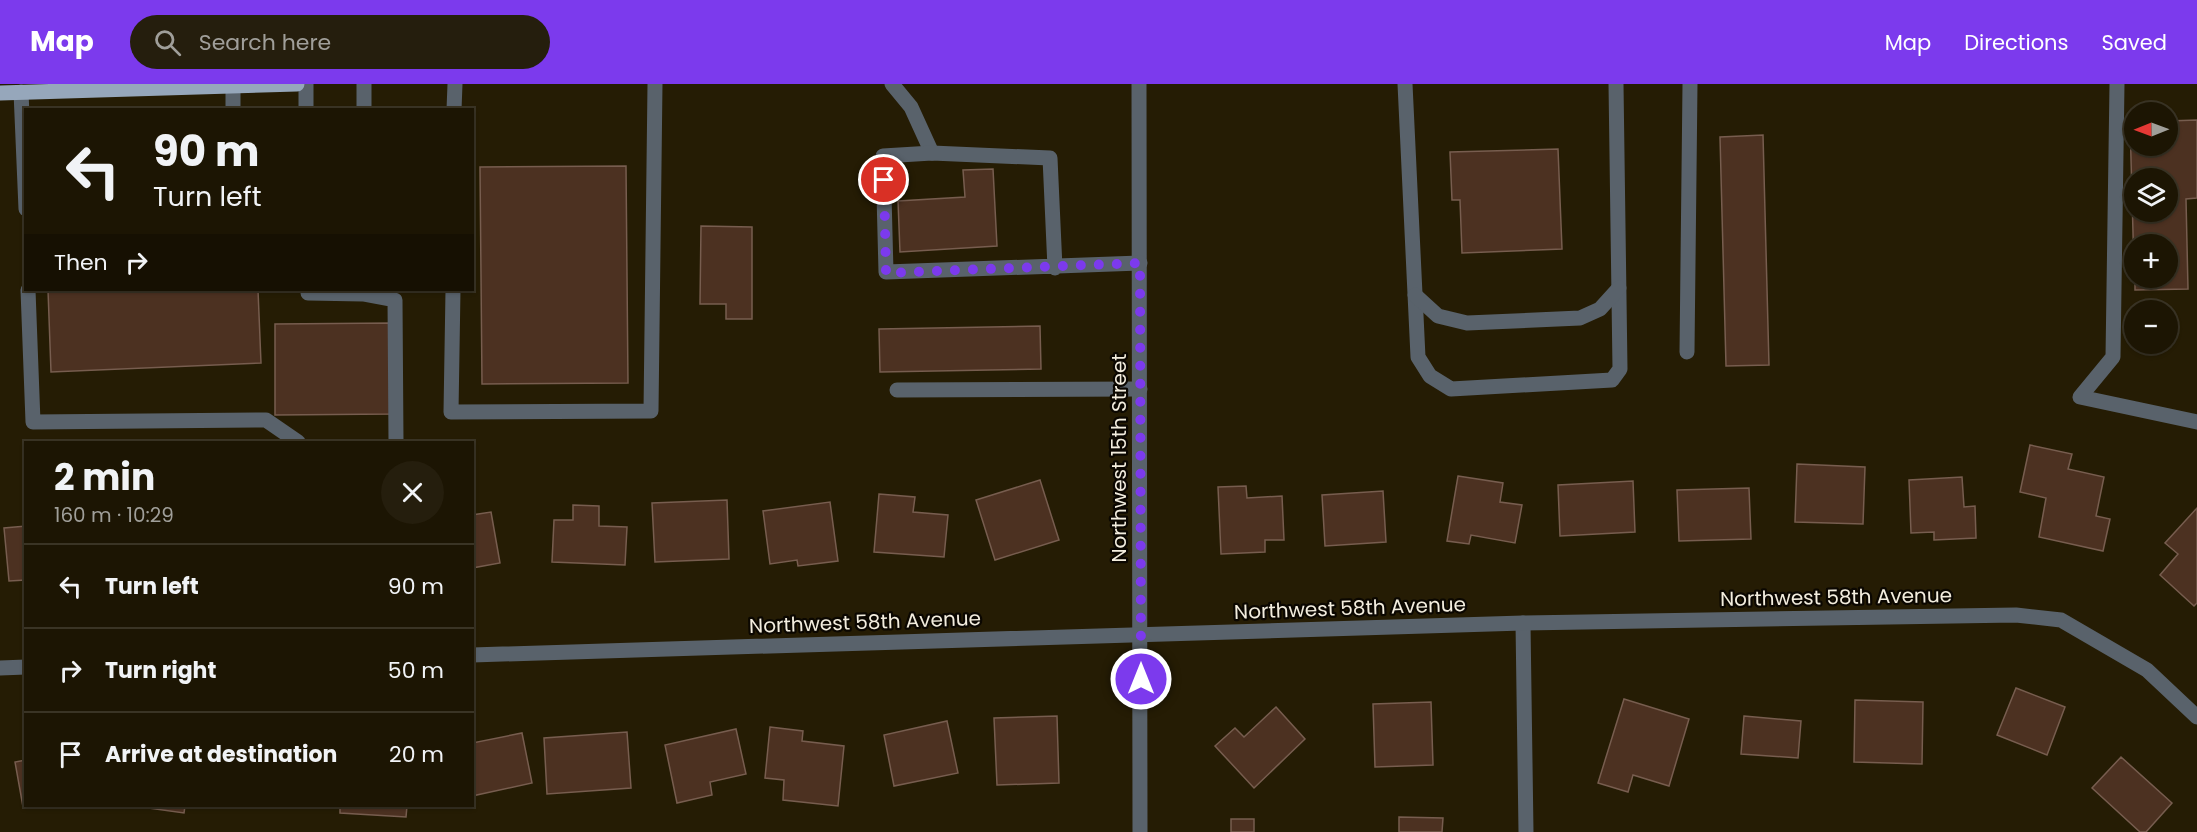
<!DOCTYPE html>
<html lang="en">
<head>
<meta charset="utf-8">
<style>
  :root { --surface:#1c1503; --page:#251e0d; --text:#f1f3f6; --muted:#a09f9a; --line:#3a3425; --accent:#7c3aed }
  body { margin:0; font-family:Poppins,sans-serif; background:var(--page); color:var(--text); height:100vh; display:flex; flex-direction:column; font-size:22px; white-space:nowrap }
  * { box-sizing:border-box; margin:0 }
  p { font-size:20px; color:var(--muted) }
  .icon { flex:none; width:33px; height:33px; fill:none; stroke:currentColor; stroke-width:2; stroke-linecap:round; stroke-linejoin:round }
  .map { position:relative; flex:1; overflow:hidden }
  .details { position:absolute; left:24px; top:357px; width:450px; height:366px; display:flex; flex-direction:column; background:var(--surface); border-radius:0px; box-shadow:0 2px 4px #0004,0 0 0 2px var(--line) }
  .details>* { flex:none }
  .guide { position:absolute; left:24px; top:24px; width:450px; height:183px; border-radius:0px; box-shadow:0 2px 4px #0004,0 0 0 2px var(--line); background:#1c1503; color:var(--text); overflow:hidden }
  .needle { width:39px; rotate:269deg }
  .controls { position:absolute; left:2124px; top:18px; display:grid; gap:12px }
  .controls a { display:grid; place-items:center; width:54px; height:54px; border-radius:50%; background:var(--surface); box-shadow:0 2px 4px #0004,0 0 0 2px var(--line); font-size:30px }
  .pin { position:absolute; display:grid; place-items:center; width:51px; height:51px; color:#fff; margin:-26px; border:3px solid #fff; border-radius:50%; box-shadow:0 2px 6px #0007 }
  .me { position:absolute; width:66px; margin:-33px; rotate:0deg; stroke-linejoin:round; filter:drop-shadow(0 0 4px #0008) }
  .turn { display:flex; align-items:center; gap:21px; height:126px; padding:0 30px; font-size:27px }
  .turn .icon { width:78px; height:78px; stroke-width:2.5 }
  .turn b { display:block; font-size:42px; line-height:51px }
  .then { display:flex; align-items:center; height:57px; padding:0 30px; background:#0003; gap:12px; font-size:22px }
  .round { display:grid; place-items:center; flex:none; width:63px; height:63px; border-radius:32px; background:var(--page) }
  .summary { display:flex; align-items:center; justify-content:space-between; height:102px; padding:0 30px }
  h1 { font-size:36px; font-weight:700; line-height:45px }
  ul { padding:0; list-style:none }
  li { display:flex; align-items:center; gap:18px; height:84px; padding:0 30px; border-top:2px solid var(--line) }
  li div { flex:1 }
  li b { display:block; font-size:22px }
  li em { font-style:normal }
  header { display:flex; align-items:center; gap:36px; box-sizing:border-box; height:84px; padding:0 30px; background:var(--accent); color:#fff }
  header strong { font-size:28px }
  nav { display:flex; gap:33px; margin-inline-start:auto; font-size:21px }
  .search { width:420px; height:54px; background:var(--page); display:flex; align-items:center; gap:15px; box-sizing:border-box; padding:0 21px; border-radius:33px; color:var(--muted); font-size:22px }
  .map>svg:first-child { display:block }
  .building { fill:#4c3121; stroke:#775d4f; stroke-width:1.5; fill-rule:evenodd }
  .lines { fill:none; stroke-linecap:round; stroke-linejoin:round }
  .minor { stroke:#59626b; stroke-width:15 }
  .major { stroke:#96a7bb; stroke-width:15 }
  .route { stroke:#7c3aed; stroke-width:10; stroke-dasharray:0 18 }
  .labels { text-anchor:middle; stroke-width:4.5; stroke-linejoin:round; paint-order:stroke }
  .street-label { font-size:20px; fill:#f3edde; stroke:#0b0701 }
</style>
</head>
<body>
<header>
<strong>Map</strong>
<div class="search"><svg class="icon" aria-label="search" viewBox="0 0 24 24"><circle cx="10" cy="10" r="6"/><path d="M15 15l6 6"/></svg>Search here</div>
<nav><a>Map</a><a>Directions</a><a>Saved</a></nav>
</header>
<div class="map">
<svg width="2197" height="748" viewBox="0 0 2197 748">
  <rect width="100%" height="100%" fill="#251c04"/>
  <!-- building -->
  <g class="building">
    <path d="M2197,36v78l-11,1 2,90 -53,1v-12h33v-34h-34v25l-4,-147h4v24h34v-25zM2134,94h34v34h-34z"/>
    <path d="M1763,51l6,230 -43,1 -6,-229z"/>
    <path d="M1558,65l4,100 -100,4 -2,-53h-8l-2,-48z"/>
    <path d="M626,82l2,217 -146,1 -2,-217z"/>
    <path d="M993,85l4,77 -97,6 -2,-51 67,-4 -2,-27z"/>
    <path d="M701,142l51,1v92h-26v-15h-26z"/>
    <path d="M48,206h210l3,73 -210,9z"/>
    <path d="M392,239v91l-117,1v-91z"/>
    <path d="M1040,242l1,43 -161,3 -1,-43z"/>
    <path d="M2030,361l42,9 -4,15 36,8 -8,39 14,3 -7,32 -64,-14 7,-39 -26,-6z"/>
    <path d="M1797,380l68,3 -2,57 -68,-2z"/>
    <path d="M1458,392l45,7 -3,19 22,3 -7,38 -44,-8 -2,9 -22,-3z"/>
    <path d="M1962,393l2,30 11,-1 1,32 -42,2v-8l-23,1 -2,-53z"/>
    <path d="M1040,396l19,60 -64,20 -19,-60z"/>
    <path d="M1633,397l2,51 -75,4 -2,-51z"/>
    <path d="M1246,402l1,12 35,-2 2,44h-19v12l-44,2 -3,-67z"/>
    <path d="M1749,404l2,51 -72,2 -2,-51z"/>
    <path d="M1383,407l3,51 -61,4 -3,-51z"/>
    <path d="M879,410l36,3 -2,15 35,3 -4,42 -70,-5z"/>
    <path d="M727,416l2,59 -74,3 -3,-59z"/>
    <path d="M830,418l8,59 -40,5 -1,-6 -27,4 -7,-53z"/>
    <path d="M573,421l26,1v20l28,1 -2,38 -73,-3 2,-42h19z"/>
    <path d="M2197,424v95l-3,3 -34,-31 18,-21 -13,-11z"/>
    <path d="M491,428l9,51 -28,5v-53z"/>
    <path d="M26,442v54l-17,1 -5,-53z"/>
    <path d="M2016,604l49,19 -18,48 -50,-20z"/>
    <path d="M1624,615l65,20 -20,67 -36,-11 -5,17 -30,-9z"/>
    <path d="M1855,616l68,2 -1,62 -68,-2z"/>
    <path d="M1431,618l2,63 -58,2 -2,-63z"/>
    <path d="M1276,623l29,32 -51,49 -39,-42 20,-18 9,9z"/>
    <path d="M1057,632l2,67 -62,2 -3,-67z"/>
    <path d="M1744,632l57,5 -3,37 -57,-4z"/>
    <path d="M947,637l11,52 -64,13 -10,-51z"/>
    <path d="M770,643l33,4 -1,10 42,5 -6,60 -55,-6 1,-20 -19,-2z"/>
    <path d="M736,645l10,45 -36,8 2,13 -35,8 -12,-58z"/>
    <path d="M627,648l4,56 -84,6 -3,-56z"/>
    <path d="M522,649l10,50 -60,13v-53z"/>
    <path d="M2121,673l51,46 -26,29h-6l-48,-44z"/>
    <path d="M26,676v46h3l-6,1 -8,-45z"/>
    <path d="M134,722h51l-1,7z"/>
    <path d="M340,722h67l-1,11 -66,-4z"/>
    <path d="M1399,733l44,1 -1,14h-43z"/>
    <rect x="1231" y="735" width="23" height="13"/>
  </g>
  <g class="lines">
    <!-- minor -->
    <g class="minor">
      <path d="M306,0v26"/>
      <path d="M892,0l19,23 21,46"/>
      <path d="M1139,0l1,748"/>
      <path d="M1405,0l13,273 12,19 21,13 161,-9 8,-11 -4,-285"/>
      <path d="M2117,0l-4,273 -33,40 117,25"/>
      <path d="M233,2v24"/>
      <path d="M21,8l5,117"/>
      <path d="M364,26v-26"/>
      <path d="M454,26l1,-26"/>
      <path d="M1055,184l-5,-110 -118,-5 -49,3 3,116 254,-9"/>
      <path d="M28,206l5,132 233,-2 32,22"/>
      <path d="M308,206v3l55,1 32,6 1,142"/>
      <path d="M453,206l-2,122 200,-1 4,-327"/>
      <path d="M1415,211l23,21 29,7 113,-5 20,-9 19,-21"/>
      <path d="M1687,268l3,-268"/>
      <path d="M897,306l243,-1"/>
      <path d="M1523,539l3,209"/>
      <path d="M472,571l1051,-32 493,-8 45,5 86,50 50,47"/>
      <path d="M0,584l26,-1"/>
    </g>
    <!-- major -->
    <path class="major" d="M0,9l297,-9"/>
  </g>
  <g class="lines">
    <!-- route -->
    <path class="route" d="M884,96l2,93 254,-10 1,416"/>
  </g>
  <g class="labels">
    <!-- street labels -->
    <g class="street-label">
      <text transform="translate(1119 374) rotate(-90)" y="7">Northwest 15th Street</text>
      <text transform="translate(1836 513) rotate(-1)" y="7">Northwest 58th Avenue</text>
      <text transform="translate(1350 524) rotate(-2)" y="7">Northwest 58th Avenue</text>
      <text transform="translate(865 538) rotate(-2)" y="7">Northwest 58th Avenue</text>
    </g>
  </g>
</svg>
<div class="controls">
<a><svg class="needle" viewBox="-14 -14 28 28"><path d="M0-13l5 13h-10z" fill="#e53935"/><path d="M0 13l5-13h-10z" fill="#a09f9a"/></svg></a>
<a><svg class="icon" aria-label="layers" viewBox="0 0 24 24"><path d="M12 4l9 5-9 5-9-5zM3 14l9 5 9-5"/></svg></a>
<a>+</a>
<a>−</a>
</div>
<div class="pin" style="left:884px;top:96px;background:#d93025"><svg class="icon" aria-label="arrive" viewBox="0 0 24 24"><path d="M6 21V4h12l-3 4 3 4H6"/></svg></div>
<svg class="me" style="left:1141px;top:595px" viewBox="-20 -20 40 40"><circle r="17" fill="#7c3aed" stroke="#fff" stroke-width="3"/><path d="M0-11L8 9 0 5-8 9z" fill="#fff"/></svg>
<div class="guide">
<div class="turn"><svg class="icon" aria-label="left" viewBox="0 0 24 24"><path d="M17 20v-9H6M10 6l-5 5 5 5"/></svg><div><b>90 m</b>Turn left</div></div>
<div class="then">Then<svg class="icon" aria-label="right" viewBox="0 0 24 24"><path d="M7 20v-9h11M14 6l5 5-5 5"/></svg></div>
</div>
<section class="details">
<div class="summary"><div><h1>2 min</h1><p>160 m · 10:29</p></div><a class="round"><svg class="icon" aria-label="close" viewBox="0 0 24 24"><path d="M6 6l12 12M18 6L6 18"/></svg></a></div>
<ul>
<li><svg class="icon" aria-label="left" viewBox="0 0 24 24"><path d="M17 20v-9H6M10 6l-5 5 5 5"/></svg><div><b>Turn left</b></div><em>90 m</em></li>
<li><svg class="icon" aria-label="right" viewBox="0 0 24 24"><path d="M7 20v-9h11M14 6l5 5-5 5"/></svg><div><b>Turn right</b></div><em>50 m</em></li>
<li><svg class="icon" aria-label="arrive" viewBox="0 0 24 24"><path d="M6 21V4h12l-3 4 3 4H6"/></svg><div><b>Arrive at destination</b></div><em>20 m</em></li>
</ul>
</section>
</div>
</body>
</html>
